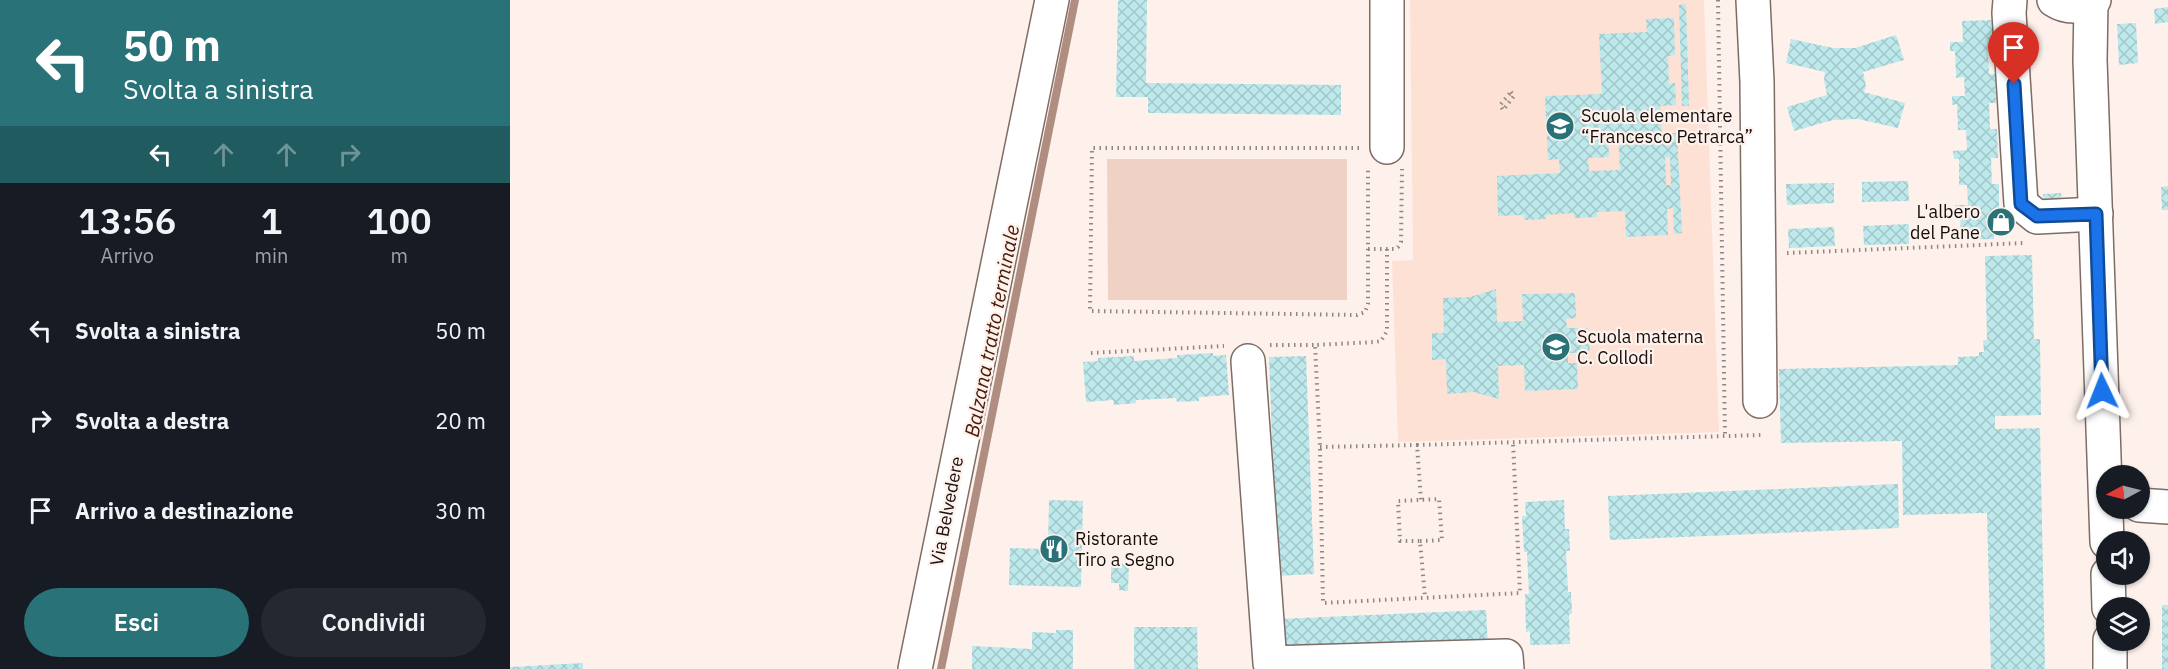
<!DOCTYPE html>
<html lang="it">
<head>
<meta charset="utf-8">
<style>
  :root { --surface:#171b24; --page:#242831; --text:#f1f3f6; --muted:#9ea1a6; --accent:#287278 }
  body { margin:0; font-family:"IBM Plex Sans",sans-serif; background:var(--page); color:var(--text); height:100vh; display:flex; flex-direction:column; font-size:22px; white-space:nowrap }
  * { box-sizing:border-box; margin:0 }
  p { font-size:20px; color:var(--muted) }
  .icon { flex:none; width:33px; height:33px; fill:none; stroke:currentColor; stroke-width:2; stroke-linecap:round; stroke-linejoin:round }
  .map { position:relative; flex:1; overflow:hidden }
  .panel { display:flex; flex-direction:column; background:var(--surface); width:510px }
  .panel>* { flex:none }
  .hud { background:#287278; color:#fff; overflow:hidden }
  .needle { width:39px; rotate:263deg }
  .tools { position:absolute; left:1586px; top:465px; display:grid; gap:12px }
  .tools a { display:grid; place-items:center; width:54px; height:54px; border-radius:50%; background:var(--surface); box-shadow:0 2px 4px #0004; font-size:30px }
  .pin { position:absolute; display:grid; place-items:center; width:51px; height:51px; color:#fff; margin:-62px -26px; border-radius:50% 50% 50% 0; rotate:-45deg; box-shadow:0 0 6px #0007 }
  .pin .icon { rotate:45deg }
  .me { position:absolute; width:66px; margin:-33px; rotate:358deg; stroke-linejoin:round; filter:drop-shadow(0 0 4px #0008) }
  .turn { display:flex; align-items:center; gap:21px; height:126px; padding:0 24px; font-size:27px }
  .turn .icon { width:78px; height:78px; stroke-width:2.5 }
  .turn b { display:block; font-size:42px; line-height:51px }
  .lanes { display:flex; align-items:center; height:57px; padding:0 24px; background:#0003; justify-content:center; gap:30px; direction:ltr }
  .lanes .off { opacity:.35 }
  .eta { display:flex; justify-content:space-evenly; align-items:center; height:102px; text-align:center }
  .eta b { font-size:36px; font-weight:600; line-height:42px }
  .cta { display:flex; gap:12px; margin-top:auto; padding:12px 24px }
  .cta a { flex:1; height:69px; border-radius:36px; background:var(--accent); color:#fff; font-size:24px; font-weight:600; line-height:69px; text-align:center }
  .cta a+a { background:var(--page); color:var(--text) }
  ul { padding:0; list-style:none }
  li { display:flex; align-items:center; gap:18px; height:90px; padding:0 24px }
  li div { flex:1 }
  li b { display:block; font-size:22px }
  li em { font-style:normal }
  main { display:flex; flex:1; min-height:0 }
  .map>svg:first-child { display:block }
  .built { fill:#fee1d5 }
  .garden { fill:#f0d1c5 }
  .lines { fill:none; stroke-linecap:round; stroke-linejoin:round }
  .stream { stroke:#af8d80; stroke-width:8 }
  .building { fill:url(#building-cross-hatch); fill-rule:evenodd }
  .minor-casing { stroke:#7e6c65; stroke-width:36 }
  .path { stroke:#908682; stroke-width:4; stroke-dasharray:1.5 4.5; stroke-linecap:butt }
  .minor { stroke:#fff; stroke-width:33 }
  .route-casing { stroke:#114b97; stroke-width:15 }
  .route { stroke:#1a73e8; stroke-width:10 }
  .labels { text-anchor:middle; stroke-width:4.5; stroke-linejoin:round; paint-order:stroke }
  .poi-label { font-size:18px; fill:#150f0c; stroke:#fef1ec; text-anchor:start }
  .street-label { font-size:18px; fill:#150f0c; stroke:#fef1ec }
  .water-label { font-size:20px; font-style:italic; fill:#471a06; stroke:#fef1ec }
</style>
</head>
<body>
<main>
<section class="panel">
<div class="hud">
<div class="turn"><svg class="icon" aria-label="left" viewBox="0 0 24 24"><path d="M17 20v-9H6M10 6l-5 5 5 5"/></svg><div><b>50 m</b>Svolta a sinistra</div></div>
<div class="lanes"><svg class="icon" aria-label="left" viewBox="0 0 24 24"><path d="M17 20v-9H6M10 6l-5 5 5 5"/></svg><svg class="icon off" aria-label="ahead" viewBox="0 0 24 24"><path d="M12 20V5M6 11l6-6 6 6"/></svg><svg class="icon off" aria-label="ahead" viewBox="0 0 24 24"><path d="M12 20V5M6 11l6-6 6 6"/></svg><svg class="icon off" aria-label="right" viewBox="0 0 24 24"><path d="M7 20v-9h11M14 6l5 5-5 5"/></svg></div>
</div>
<div class="eta">
<div><b>13:56</b><p>Arrivo</p></div>
<div><b>1</b><p>min</p></div>
<div><b>100</b><p>m</p></div>
</div>
<ul>
<li><svg class="icon" aria-label="left" viewBox="0 0 24 24"><path d="M17 20v-9H6M10 6l-5 5 5 5"/></svg><div><b>Svolta a sinistra</b></div><em>50 m</em></li>
<li><svg class="icon" aria-label="right" viewBox="0 0 24 24"><path d="M7 20v-9h11M14 6l5 5-5 5"/></svg><div><b>Svolta a destra</b></div><em>20 m</em></li>
<li><svg class="icon" aria-label="arrive" viewBox="0 0 24 24"><path d="M6 21V4h12l-3 4 3 4H6"/></svg><div><b>Arrivo a destinazione</b></div><em>30 m</em></li>
</ul>
<div class="cta"><a>Esci</a><a>Condividi</a></div>
</section>
<div class="map">
<svg width="1658" height="669" viewBox="0 0 1658 669">
  <defs>
    <pattern id="building-cross-hatch" width="8" height="8" patternUnits="userSpaceOnUse" patternTransform="scale(1.5)"><rect width="8" height="8" fill="#bde9ec"/><path d="M0 0l8 8M0 8l8-8" fill="none" stroke="#a2c7c9"/></pattern>
  </defs>
  <rect width="100%" height="100%" fill="#fef1ec"/>
  <!-- built -->
  <path class="built" d="M900,0h294l15,432 -321,10 -6,-181 21,-1z"/>
  <!-- garden -->
  <path class="garden" d="M597,159h240v141h-239z"/>
  <g class="lines">
    <!-- stream -->
    <path class="stream" d="M431,669l134,-669"/>
  </g>
  <!-- building -->
  <g class="building">
    <path d="M608,0h29l-1,83 195,2v30l-193,-2v-16h-32z"/>
    <path d="M1176,4l3,102h-7l-3,-101z"/>
    <path d="M1658,7v15l-13,2 -1,-15z"/>
    <path d="M1164,18l1,37 -7,1 1,28 6,-1 1,22 -16,1 2,27h15l5,100 -8,1 -1,-26 -6,1 1,26 -42,2 -1,-26 -28,1v5l-23,1v-5l-29,2 1,4 -22,1v-5l-26,1 -1,-40 63,-3 -1,-14 -11,1 -3,-64 57,-2 -3,-60 48,-2 -1,-13zM1098,135h10l2,35 -31,1 -1,-13 21,-1zM1155,157h5l1,28h-5z"/>
    <path d="M1483,20l1,29h-6l1,25h6l1,29h-7l1,26h7l1,29h-7l1,26h7v28h-6l1,27 -33,1 -1,-27h-5v-8h13l-1,-20h-8v-26h-5l-1,-8 14,-1 -1,-20h-8l-1,-26 -5,1v-9h13l-1,-19 -8,1 -1,-27h-5v-9h13l-1,-21z"/>
    <path d="M1626,23l2,40 -19,2 -2,-41z"/>
    <path d="M1386,35l8,25 -41,12 3,14 -2,6 41,11 -7,25 -40,-9 -25,1 -39,11 -7,-24 40,-12 -3,-15 1,-8 -39,-9 5,-24 42,9h22z"/>
    <path d="M1398,181l1,20 -47,1v-20z"/>
    <path d="M1324,183v20l-47,2 -1,-21z"/>
    <path d="M1658,186v24h-6l-1,-23z"/>
    <path d="M1551,193l1,12 -18,1 -1,-12z"/>
    <path d="M1399,224v20l-45,1 -1,-19z"/>
    <path d="M1324,227l1,19 -46,2 -1,-19z"/>
    <path d="M1522,255l2,84h6l1,76 -46,1v13l45,-1 5,241h-54l-4,-156 -84,2 -1,-74 -121,2 -2,-74 179,-4v-8l21,-1v-4h5l-1,-12h4l-2,-84z"/>
    <path d="M986,289l1,33 26,-1 -1,-27 53,-1 1,25 -10,1 1,9h21l2,25h-22v10h9l1,26 -53,2 -1,-26 -26,1 1,33 -26,-7 -26,2 -1,-35 -14,1v-27h12l-1,-35 27,-1z"/>
    <path d="M703,353v3l13,-1 3,40 -30,2v4l-22,1 -1,-4 -40,2v3l-22,2 -1,-5 -27,2 -3,-40 15,-1v-3l36,-2v5l43,-3v-3z"/>
    <path d="M796,356l8,218 -37,2 -8,-219z"/>
    <path d="M1388,484l1,44 -289,12 -2,-44z"/>
    <path d="M539,500l34,1 -2,86 -72,-2 1,-37 38,1z"/>
    <path d="M1054,500l1,29h4l1,22h-4l2,41h3l1,22h-3l1,30 -40,1v-14l-4,1 -1,-38h4l-2,-42h-3l-2,-36h4l-1,-14z"/>
    <path d="M619,563l-1,28 -9,-1v-7h-8v-18z"/>
    <rect x="1652" y="605" width="6" height="64"/>
    <path d="M976,610l2,37 -210,9v-37z"/>
    <path d="M624,627h63l1,42h-64z"/>
    <path d="M546,630h17v39h-101v-23l60,3v-17l24,1z"/>
    <path d="M73,663v6h-73v-2z"/>
  </g>
  <g class="lines">
    <!-- minor casing -->
    <g class="minor-casing">
      <g id="minor">
        <path d="M1243,0l4,82 3,319"/>
        <path d="M1500,0l-1,13 12,191 16,13 59,-3"/>
        <path d="M1544,0c12,8 28,8 40,0"/>
        <path d="M1581,3l-1,57 17,482"/>
        <path d="M877,147v-147"/>
        <path d="M738,361l22,302 236,-7 1,13"/>
        <path d="M1629,505l29,2"/>
        <path d="M1598,574l1,34"/>
        <path d="M405,669l137,-669"/>
        <path d="M1600,669v-29"/>
      </g>
    </g>
    <!-- path -->
    <g class="path">
      <path d="M1208,0l7,436"/>
      <path d="M1001,92l3,4 -11,14 -3,-5z"/>
      <path d="M849,148h-267l-2,163 267,4 8,-3 3,-8v-136"/>
      <path d="M858,249h26l4,-2 3,-5 1,-73"/>
      <path d="M877,249v82l-6,10 -6,1 -60,3 5,102 3,156 197,-10 -7,-151"/>
      <path d="M1277,253l238,-10"/>
      <path d="M760,345h45"/>
      <path d="M581,353l133,-7"/>
      <path d="M907,445l344,-10"/>
      <path d="M810,447l97,-2 4,55"/>
      <path d="M910,541l22,-1 -3,-41 -41,2 2,40h20l5,56"/>
    </g>
    <!-- minor -->
    <use href="#minor" class="minor"/>
  </g>
  <g class="lines">
    <!-- route casing -->
    <g class="route-casing">
      <path id="route" d="M1504,84l7,120 16,12 59,-2 6,177"/>
    </g>
    <!-- route -->
    <use href="#route" class="route"/>
  </g>
  <!-- icons -->
  <defs>
    <g id="school-disc" transform="scale(1.5)"><circle r="9.5" fill="#287278" stroke="#fef1ec"/><path d="M0-5L7-2L0 1L-7-2ZM-4 1L0 2.5L4 1V4Q0 6-4 4Z" fill="#fff"/></g>
    <g id="shop-disc" transform="scale(1.5)"><circle r="9.5" fill="#287278" stroke="#fef1ec"/><path d="M-5-2.5h2.3a2.7 3.5 0 0 1 5.4 0H5L5.5 6h-11ZM-1.5-2.5h3a1.5 2.3 0 0 0-3 0Z" fill="#fff"/></g>
    <g id="restaurant-disc" transform="scale(1.5)"><circle r="9.5" fill="#287278" stroke="#fef1ec"/><path d="M-5-6h1v4h1v-4h1v4h1v-4h1v5L-1.5 .5V6h-2V.5L-5-1ZM5-6V6H3V1.5H1.5Q1.5-4 5-6Z" fill="#fff"/></g>
  </defs>
  <g fill-rule="evenodd">
    <use href="#school-disc" x="1050" y="126"/>
    <use href="#shop-disc" x="1491" y="222"/>
    <use href="#school-disc" x="1046" y="347"/>
    <use href="#restaurant-disc" x="544" y="549"/>
  </g>
  <g class="labels">
    <!-- poi labels -->
    <g class="poi-label">
      <text x="1071" y="122">Scuola elementare<tspan x="1071" dy="21">“Francesco Petrarca”</tspan></text>
      <text x="1470" y="218" text-anchor="end">L'albero<tspan x="1470" dy="21">del Pane</tspan></text>
      <text x="1067" y="343">Scuola materna<tspan x="1067" dy="21">C. Collodi</tspan></text>
      <text x="565" y="545">Ristorante<tspan x="565" dy="21">Tiro a Segno</tspan></text>
    </g>
    <!-- street labels -->
    <g class="street-label">
      <text transform="translate(437 511) rotate(-79)" y="6">Via Belvedere</text>
    </g>
    <!-- water labels -->
    <g class="water-label">
      <text transform="translate(482 331) rotate(-79)" y="7">Balzana tratto terminale</text>
    </g>
  </g>
</svg>
<div class="tools">
<a><svg class="needle" viewBox="-14 -14 28 28"><path d="M0-13l5 13h-10z" fill="#e53935"/><path d="M0 13l5-13h-10z" fill="#9ea1a6"/></svg></a>
<a><svg class="icon" aria-label="sound" viewBox="0 0 24 24"><path d="M4 9h4l5-4v14l-5-4H4zM17 9q2 3 0 6"/></svg></a>
<a><svg class="icon" aria-label="layers" viewBox="0 0 24 24"><path d="M12 4l9 5-9 5-9-5zM3 14l9 5 9-5"/></svg></a>
</div>
<div class="pin" style="left:1504px;top:84px;background:#d93025"><svg class="icon" aria-label="arrive" viewBox="0 0 24 24"><path d="M6 21V4h12l-3 4 3 4H6"/></svg></div>
<svg class="me" style="left:1592px;top:391px" viewBox="-20 -20 40 40"><path d="M0-17L14 15 0 8-14 15z" fill="#1a73e8" stroke="#fff" stroke-width="4"/></svg>
</div>
</main>
</body>
</html>
